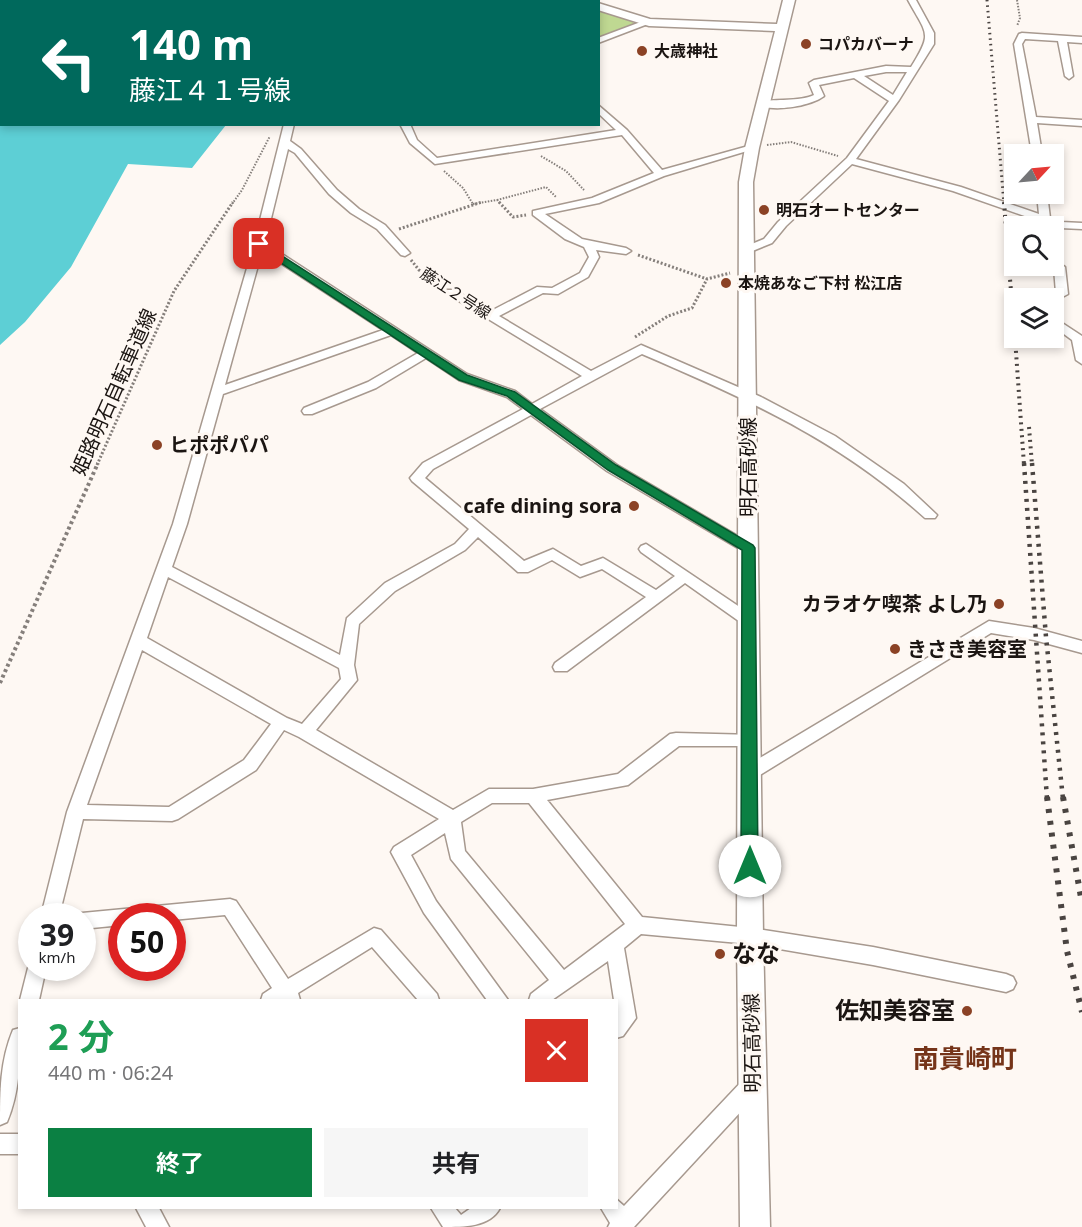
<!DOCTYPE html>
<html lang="ja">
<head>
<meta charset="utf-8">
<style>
  :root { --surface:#fff; --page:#f6f6f6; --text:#202124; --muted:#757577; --accent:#0b8043 }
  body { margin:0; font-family:"Noto Sans","Noto Sans JP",sans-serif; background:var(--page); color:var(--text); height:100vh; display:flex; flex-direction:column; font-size:22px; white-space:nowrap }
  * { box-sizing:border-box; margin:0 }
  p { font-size:20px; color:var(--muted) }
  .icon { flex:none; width:33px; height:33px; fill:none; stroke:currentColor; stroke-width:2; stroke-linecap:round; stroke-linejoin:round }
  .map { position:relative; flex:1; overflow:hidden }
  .sheet { position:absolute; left:18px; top:999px; width:600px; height:210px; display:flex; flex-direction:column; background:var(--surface); border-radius:0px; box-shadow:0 3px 9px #0003 }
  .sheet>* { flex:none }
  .top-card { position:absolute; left:0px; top:0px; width:600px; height:126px; box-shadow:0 3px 9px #0003; background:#00695c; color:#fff; overflow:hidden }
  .needle { width:39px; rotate:64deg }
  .buttons { position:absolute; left:1004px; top:144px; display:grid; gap:12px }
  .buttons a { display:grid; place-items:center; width:60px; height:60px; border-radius:0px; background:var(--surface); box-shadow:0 3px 9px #0003; font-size:30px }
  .speed { position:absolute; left:18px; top:903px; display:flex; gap:12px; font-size:30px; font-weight:700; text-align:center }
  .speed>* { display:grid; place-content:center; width:78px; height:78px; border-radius:50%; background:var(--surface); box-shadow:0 3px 9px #0003; line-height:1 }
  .speed small { font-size:15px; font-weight:400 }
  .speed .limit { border:9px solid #d22; background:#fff; color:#111 }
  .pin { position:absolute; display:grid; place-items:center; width:51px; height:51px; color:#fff; margin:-26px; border-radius:12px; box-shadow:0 3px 9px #0006 }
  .me { position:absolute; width:66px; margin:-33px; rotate:0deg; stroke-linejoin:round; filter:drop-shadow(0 0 4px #0008) }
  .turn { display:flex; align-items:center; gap:21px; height:126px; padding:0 30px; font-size:27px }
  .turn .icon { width:78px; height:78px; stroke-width:2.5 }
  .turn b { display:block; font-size:42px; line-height:51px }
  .round { display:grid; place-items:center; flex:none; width:63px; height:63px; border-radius:0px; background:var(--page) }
  .summary { display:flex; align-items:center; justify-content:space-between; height:102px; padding:0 30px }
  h1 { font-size:36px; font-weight:700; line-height:45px; color:#1e9e55 }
  .button { display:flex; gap:12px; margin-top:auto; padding:12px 30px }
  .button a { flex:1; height:69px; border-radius:0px; background:var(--accent); color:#fff; font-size:24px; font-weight:700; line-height:69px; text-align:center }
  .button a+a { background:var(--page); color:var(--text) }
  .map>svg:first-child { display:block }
  .green { fill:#bfd892 }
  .water { fill:#5dcfd5 }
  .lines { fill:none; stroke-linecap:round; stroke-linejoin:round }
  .street-casing { stroke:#a7998f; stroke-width:3 }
  .secondary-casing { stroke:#a7998f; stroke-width:3 }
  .path-far2 { stroke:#857f7b; stroke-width:2; stroke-dasharray:1.5 1.5; stroke-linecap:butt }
  .path-far1 { stroke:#857f7b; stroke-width:3; stroke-dasharray:2 2; stroke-linecap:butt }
  .path { stroke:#857f7b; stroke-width:4; stroke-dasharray:3 3; stroke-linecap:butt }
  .street { fill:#fff; fill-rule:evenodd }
  .secondary { fill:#fff; fill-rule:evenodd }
  .rail-far3 { stroke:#4a4441; stroke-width:3; stroke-dasharray:1.5 4; stroke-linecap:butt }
  .rail-far2 { stroke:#4a4441; stroke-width:4; stroke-dasharray:2 4.5; stroke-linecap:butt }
  .rail-far1 { stroke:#4a4441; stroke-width:4.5; stroke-dasharray:3 6; stroke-linecap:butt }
  .rail { stroke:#4a4441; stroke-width:6; stroke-dasharray:4 8; stroke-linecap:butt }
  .route { fill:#0b8043; stroke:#07532c; stroke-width:1.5 }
  .poi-dot { fill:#8b4225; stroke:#fef8f3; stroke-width:2 }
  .labels { text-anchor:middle; stroke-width:6; stroke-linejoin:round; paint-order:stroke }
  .far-poi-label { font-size:16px; font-weight:bold; fill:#1b1512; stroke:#fef8f3; text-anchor:start }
  .far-street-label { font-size:16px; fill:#1b1512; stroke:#fef8f3 }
  .street-label { font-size:20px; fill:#1b1512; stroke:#fef8f3 }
  .poi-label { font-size:20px; font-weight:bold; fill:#1b1512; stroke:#fef8f3; text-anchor:start }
  .near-poi-label { font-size:24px; font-weight:bold; fill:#1b1512; stroke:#fef8f3; text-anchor:start }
  .near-neighbourhood-label { font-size:26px; font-weight:bold; fill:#753419; stroke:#fef8f3 }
</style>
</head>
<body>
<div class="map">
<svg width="1082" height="1227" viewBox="0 0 1082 1227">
  <rect width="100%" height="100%" fill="#fef8f3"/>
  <!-- green -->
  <path class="green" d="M598,10l34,11 3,3 -36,14z"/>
  <!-- water -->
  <path class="water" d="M0,0h263l-261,2v122l224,1 -34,43 -64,-4 -57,103 -46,55 -25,23z"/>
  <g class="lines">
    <!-- street casing -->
    <g class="street-casing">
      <g id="street">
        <path d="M401,0h11l-13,2z"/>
        <path d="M908,0h8l18,33v11l-35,56 -43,59 105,28 78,27 -2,-20h10l3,24 11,4 21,1v6l-22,-1 -15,-5 -10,2 -1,-2 2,-3 -83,-29 -101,-27 -66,62 -14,17 -22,9h-8v-4l22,-9 14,-17 69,-64 42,-57 -35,-23 -35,7 5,11c-13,10 -52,17 -66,8 11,-7 39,-1 56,-9l-5,-12 5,-3 72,-14 25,1c22,-35 16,-32 -3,-67zM886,72h21l-14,23 -29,-19z"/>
        <path d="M646,20l7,2 -55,21v-5z"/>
        <path d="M1022,33l60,4v6l-15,-1 6,34 -4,3 -4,-3 -7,-35 -33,-2 -3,5 14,73 46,3v6l-45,-3 5,31h-10l-18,-110 5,-10z"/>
        <path d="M598,105l29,25 35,40 90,-25 5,3 -93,28 -65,27 -54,11 37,25 44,9 5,3 -5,3 -30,-4 3,7 -11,20 -30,17 -15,-1 -44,23 92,55 50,-26 120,52 74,39 69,48 33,31 -2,3h-10c-86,-78 -178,-119 -283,-164l-102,55 77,56 136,80 2,3 -2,3h-10l-136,-80 -76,-56 -98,54 -8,9 99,83 29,-12 28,17 22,-8 53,32 19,-14 -34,-24 -2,-3 2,-3 5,-2 107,72 3,4 -3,4h-10l-58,-41 -118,88h-12l-2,-4 2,-4 91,-66 -44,-28 -22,8 -28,-17 -24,12h-10l-40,-35 -13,13 -70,41 -36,33 -5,41 3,15 -41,50 137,80 36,-21h44l85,-15 52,-40 6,-1 79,2 2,5 -2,5 -6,1h-70l-51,39 -81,15 95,117 108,11 123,19 133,27 7,3 3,6 -3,6 -7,3 -133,-27 -123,-21 -109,-10 -17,14 12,70 -13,18 -7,2v-38h-2l-6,-39 -56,39h-23l2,-6 18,-14 -98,-121 -6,-26 -34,22 25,46 72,99h-21l-63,-87 -33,-61 3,-5 45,-28 -140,-82 -15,-7 -28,40 -78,49 -6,2 -89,-2 -24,97h-18l26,-104 106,-288 81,-280 30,-120h10l-4,17 11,8 36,41 22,19 26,16 25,28 -5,3 -4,-1 -24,-26 -26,-16 -22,-19 -34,-41 -7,-4 -23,94 202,131 48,17 17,13 50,-28 -138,-84 2,-2h8l37,21 46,-24 15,1 28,-15 9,-16 -5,-10 -19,-8 -32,-24v-4l59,-13 62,-25 -32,-38 -187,29 -25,-21 -10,-19h10l7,16 20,18 179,-28 -18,-17zM262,251l121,79 -158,55zM391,335l27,18 -50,29 -64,26 -2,3 2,3h8l64,-26 50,-30 33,22 48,17 16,12 -100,54 -13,15 2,3 57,48 -14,15 -70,39 -38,35 -7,37 -168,-88 15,-43 36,-130zM168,577l171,91 2,11 -39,45 -15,-6 -140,-80zM142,650l129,74 -27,36 -75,47 -82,-2zM492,803h37l96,121 -61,46 -99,-119 -4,-29z"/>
        <path d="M1053,259l12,8 3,27 -15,8v-4h-5l8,-5 -2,-25 -4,-2h3z"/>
        <path d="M1053,317l29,19v28l-6,-4 -4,-20 -19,-14z"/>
        <path d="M989,621l45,7 48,13v12l-48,-13 -43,-7 -236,145 -6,2 -6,-2 -2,-5 2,-5z"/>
        <path d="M230,899l6,2 52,78 86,-51 7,2 56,64 2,6h-21l-46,-53 -74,46 2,7h-39l2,-6 9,-6 -47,-73 -53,5v-4h-50v9l-40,4v-13h-7l7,-3z"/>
        <path d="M32,961v7h14l-7,32h-19l8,-32z"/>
        <path d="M20,1028c0,32 0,63 -13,94l-7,3c0,-33 0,-64 13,-95z"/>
        <path d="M752,1075l7,3 3,7 -3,7 -125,135h-26l2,-4 -9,-15h15v-9l8,7 121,-128z"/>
        <rect x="0" y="1134" width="20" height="20"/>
        <path d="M136,1208h23l10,19h-23z"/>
        <path d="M431,1208h24l6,7 10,-7h29c-10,19 -36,19 -57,19z"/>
      </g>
    </g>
    <!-- secondary casing -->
    <g class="secondary-casing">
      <path id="secondary" d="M783,0h12l-36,148 -6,34 10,754 7,291h-30l-3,-291 2,-754 6,-34 30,-117 -126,-5 -51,-16v-7l52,16 127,5z"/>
    </g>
    <!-- path-far2 -->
    <g class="path-far2">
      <path d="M1017,0l3,18 -3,8"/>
      <path d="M767,145l24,-3 47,14"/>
      <path d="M541,156l25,15 18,19"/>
      <path d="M444,171l19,17 10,16"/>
      <path d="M497,200l49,-13 10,10"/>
      <path d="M232,204l10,-14 28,-54"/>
      <path d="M473,204l24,-4 4,4"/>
    </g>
    <!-- path-far1 -->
    <g class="path-far1">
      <path d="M499,202l14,15 13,-2"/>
      <path d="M399,229l83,-27"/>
      <path d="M638,255l69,24"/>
      <path d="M411,260l8,10 20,14"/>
      <path d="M635,337l33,-21 24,-8 15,-29 23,-6"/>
      <path d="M97,465l77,-174 59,-89"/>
    </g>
    <!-- path -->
    <path class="path" d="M0,683l98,-220"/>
    <!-- street -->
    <use href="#street" class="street"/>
    <!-- secondary -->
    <use href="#secondary" class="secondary"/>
    <!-- rail-far3 -->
    <path class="rail-far3" d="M987,0l17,204"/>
    <!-- rail-far2 -->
    <g class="rail-far2">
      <path d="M1004,202l10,128"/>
      <path d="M1015,338l9,127"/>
      <path d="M1029,427l3,38"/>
    </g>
    <!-- rail-far1 -->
    <g class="rail-far1">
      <path d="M1024,463l23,336"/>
      <path d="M1032,463l14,174 17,162"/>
    </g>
    <!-- rail -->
    <g class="rail">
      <path d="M1047,797l20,154 15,61"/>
      <path d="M1063,797l19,106"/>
    </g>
  </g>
  <!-- route -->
  <path class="route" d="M259,241l208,134 48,17 101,73 137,80 2,3 3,318 -3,5 -5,2 -6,-2 -3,-5 1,-316 -134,-80 -101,-74 -48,-16 -204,-134v-4z"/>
  <!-- markers -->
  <g class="poi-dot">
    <circle cx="806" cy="44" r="6"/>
    <circle cx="642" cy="51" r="6"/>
    <circle cx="764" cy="210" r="6"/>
    <circle cx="726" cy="283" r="6"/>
    <circle cx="157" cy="445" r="6"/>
    <circle cx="634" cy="506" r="6"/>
    <circle cx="999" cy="604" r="6"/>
    <circle cx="895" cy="649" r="6"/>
    <circle cx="720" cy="954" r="6"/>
    <circle cx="967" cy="1011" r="6"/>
  </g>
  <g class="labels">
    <!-- far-poi labels -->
    <g class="far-poi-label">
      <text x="818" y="50">コパカバーナ</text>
      <text x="654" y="57">大歳神社</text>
      <text x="776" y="216">明石オートセンター</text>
      <text x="738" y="289">本焼あなご下村 松江店</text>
    </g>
    <!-- far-street labels -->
    <g class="far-street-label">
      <text transform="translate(456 293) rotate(33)" y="6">藤江２号線</text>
    </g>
    <!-- street labels -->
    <g class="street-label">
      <text transform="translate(114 392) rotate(-66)" y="7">姫路明石自転車道線</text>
      <text transform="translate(748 467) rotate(-90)" y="7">明石高砂線</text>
      <text transform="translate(752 1043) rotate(-91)" y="7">明石高砂線</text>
    </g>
    <!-- poi labels -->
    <g class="poi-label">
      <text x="169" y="452">ヒポポパパ</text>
      <text x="622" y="513" text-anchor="end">cafe dining sora</text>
      <text x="987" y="611" text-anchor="end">カラオケ喫茶 よし乃</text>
      <text x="907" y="656">きさき美容室</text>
    </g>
    <!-- near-poi labels -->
    <g class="near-poi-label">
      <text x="732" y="962">なな</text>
      <text x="955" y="1019" text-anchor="end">佐知美容室</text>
    </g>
    <!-- near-neighbourhood labels -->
    <g class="near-neighbourhood-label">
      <text x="965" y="1068">南貴崎町</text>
    </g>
  </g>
</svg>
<div class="buttons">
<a><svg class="needle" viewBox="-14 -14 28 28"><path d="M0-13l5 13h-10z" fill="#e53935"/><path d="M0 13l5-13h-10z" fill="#757577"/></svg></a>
<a><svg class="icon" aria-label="search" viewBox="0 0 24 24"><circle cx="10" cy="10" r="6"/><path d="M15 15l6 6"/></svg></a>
<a><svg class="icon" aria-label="layers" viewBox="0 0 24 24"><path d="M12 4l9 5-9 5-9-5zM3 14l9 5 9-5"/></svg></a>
</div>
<div class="speed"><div>39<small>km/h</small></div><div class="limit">50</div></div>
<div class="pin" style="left:259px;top:244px;background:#d93025"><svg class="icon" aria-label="arrive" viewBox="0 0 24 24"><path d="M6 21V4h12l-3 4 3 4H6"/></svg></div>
<svg class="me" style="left:750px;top:866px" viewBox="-20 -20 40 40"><circle r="19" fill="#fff"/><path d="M0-13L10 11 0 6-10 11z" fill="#0b8043"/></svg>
<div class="top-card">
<div class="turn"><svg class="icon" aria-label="left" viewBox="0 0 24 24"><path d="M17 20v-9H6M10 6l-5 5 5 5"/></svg><div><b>140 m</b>藤江４１号線</div></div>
</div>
<section class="sheet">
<div class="summary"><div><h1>2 分</h1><p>440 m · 06:24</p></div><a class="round" style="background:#d93025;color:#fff"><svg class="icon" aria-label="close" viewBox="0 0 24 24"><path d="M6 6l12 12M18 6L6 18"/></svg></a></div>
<div class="button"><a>終了</a><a>共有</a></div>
</section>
</div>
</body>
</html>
